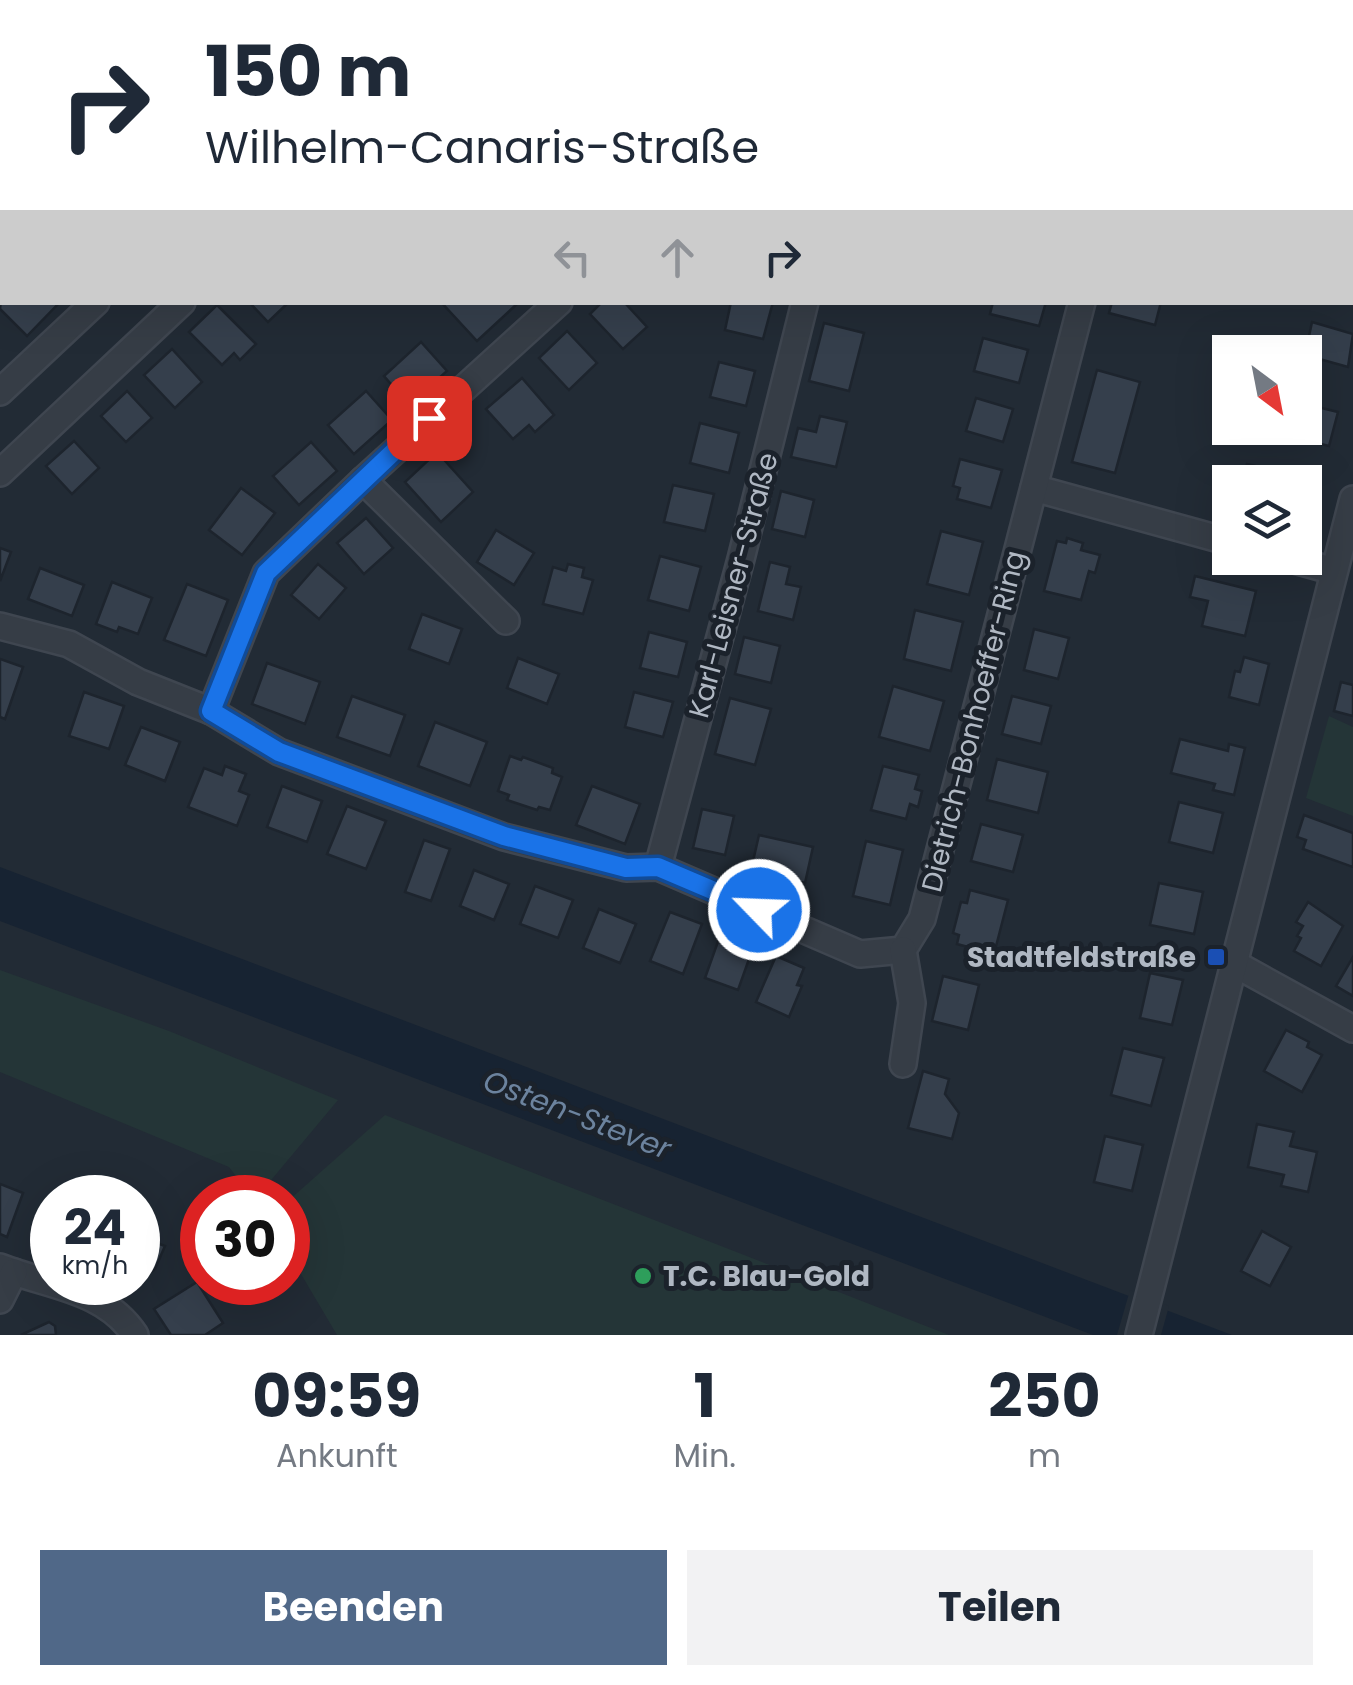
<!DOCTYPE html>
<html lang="de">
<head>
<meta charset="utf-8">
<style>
  :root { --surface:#fff; --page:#f2f2f3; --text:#1f2937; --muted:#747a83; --accent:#506888 }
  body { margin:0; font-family:Poppins,sans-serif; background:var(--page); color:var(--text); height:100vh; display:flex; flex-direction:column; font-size:38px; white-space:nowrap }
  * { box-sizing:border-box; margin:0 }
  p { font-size:32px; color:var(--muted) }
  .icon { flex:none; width:55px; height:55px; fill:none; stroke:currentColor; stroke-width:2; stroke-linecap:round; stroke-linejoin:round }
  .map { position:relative; height:1335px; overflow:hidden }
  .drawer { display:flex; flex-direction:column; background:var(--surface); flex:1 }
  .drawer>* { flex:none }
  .top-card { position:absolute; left:0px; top:0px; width:1355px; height:305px; box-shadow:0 10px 40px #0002; background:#fff; color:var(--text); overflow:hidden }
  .needle { width:65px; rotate:148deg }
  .controls { position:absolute; left:1212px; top:335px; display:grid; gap:20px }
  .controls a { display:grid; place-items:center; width:110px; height:110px; border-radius:0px; background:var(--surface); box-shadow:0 10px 40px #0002; font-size:50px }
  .speed { position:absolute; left:30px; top:1175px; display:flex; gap:20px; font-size:50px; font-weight:700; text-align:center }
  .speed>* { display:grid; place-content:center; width:130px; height:130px; border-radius:50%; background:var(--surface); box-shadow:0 10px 40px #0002; line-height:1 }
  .speed small { font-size:25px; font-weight:400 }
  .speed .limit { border:15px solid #d22; background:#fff; color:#111 }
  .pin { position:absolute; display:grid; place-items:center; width:85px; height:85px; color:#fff; margin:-42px; border-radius:20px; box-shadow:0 5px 15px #0006 }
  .me { position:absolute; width:110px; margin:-55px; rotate:294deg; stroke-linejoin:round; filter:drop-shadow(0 0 8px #0008) }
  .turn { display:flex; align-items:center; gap:35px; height:210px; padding:0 40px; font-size:45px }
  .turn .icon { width:130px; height:130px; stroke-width:2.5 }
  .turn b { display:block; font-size:70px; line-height:85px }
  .lanes { display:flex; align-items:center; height:95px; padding:0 40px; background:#0003; justify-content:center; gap:50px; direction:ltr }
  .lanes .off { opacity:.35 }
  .eta { display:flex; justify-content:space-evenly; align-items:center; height:170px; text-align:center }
  .eta b { font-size:60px; font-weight:700; line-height:70px }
  .action { display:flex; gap:20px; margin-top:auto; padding:20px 40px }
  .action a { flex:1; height:115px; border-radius:0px; background:var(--accent); color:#fff; font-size:40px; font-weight:700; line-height:115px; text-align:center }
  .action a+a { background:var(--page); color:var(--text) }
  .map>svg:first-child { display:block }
  .green { fill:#243537 }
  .water { fill:#172332 }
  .pier { fill:#222b35 }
  .building { fill:#353f4c; stroke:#1d242d; stroke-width:2.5 }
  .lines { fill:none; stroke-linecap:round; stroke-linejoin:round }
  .minor-casing { stroke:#3f4650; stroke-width:30 }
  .minor { stroke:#363d46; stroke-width:25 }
  .route-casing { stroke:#114b97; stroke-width:25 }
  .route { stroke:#1a73e8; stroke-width:18 }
  .transit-dot { fill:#1a4fb4; stroke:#1b222b; stroke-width:4 }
  .leisure-dot { fill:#2e9e5b; stroke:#1b222b; stroke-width:4 }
  .labels { text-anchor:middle; stroke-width:10; stroke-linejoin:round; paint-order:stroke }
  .street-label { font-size:28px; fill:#b0b8c3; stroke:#1b222b }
  .poi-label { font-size:28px; font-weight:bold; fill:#b0b8c3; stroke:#1b222b; text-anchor:end }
  .water-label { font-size:30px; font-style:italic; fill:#6c839e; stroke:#1b222b }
</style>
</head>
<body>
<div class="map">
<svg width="1353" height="1335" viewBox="0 0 1353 1335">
  <rect width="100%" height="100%" fill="#222b35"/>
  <!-- green -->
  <g class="green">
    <path d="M1329,716l24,11v89l-47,-18z"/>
    <path d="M0,970l169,61 169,69 -81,97h-5l-23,-30 -229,-95z"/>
    <path d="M385,1115l564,220h-612l-49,-83v-51z"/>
  </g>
  <!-- water -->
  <path class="water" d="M0,867l1121,426 111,42h-139l-1093,-414z"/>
  <!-- pier -->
  <path class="pier" d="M1130,1290l39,16 -8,29h-44z"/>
  <!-- building -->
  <g class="building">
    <path d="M307,0h72l2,2h-77z"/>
    <path d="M0,7l2,2 -2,66z"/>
    <path d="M2,290v12h58l-33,34 -27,-27z"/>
    <path d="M249,302h40l-21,20z"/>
    <path d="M441,302h75l1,2 -40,37z"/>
    <path d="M602,302h22l23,25 -24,22 -33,-35z"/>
    <path d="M731,302h42l-10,37 -38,-9z"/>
    <path d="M993,302h53l-7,24 -49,-12z"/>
    <path d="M1112,302h49l-6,23 -46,-12z"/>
    <path d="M217,305l39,39 -16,16 -6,-7 -12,12 -33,-33z"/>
    <path d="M1312,322l41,12 -5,33 -43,-12z"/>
    <path d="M824,323l40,10 -15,58 -40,-10z"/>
    <path d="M567,331l30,32 -28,27 -30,-32z"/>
    <path d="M983,338l45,12 -9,33 -45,-12z"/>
    <path d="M421,342l26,29 -38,34 -25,-29z"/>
    <path d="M172,349l30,33 -27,26 -31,-33z"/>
    <path d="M719,362l36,9 -9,35 -36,-9z"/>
    <path d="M1097,370l43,12 -25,91 -43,-11z"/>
    <path d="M522,378l32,37 -19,17 -6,-7 -16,14 -27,-30z"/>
    <path d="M127,391l25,27 -26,24 -25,-26z"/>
    <path d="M366,391l26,29 -38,34 -26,-29z"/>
    <path d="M976,398l37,11 -10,33 -37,-11z"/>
    <path d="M1305,404l33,8 -9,34 -56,-14 1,-4h31z"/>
    <path d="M820,416l27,6 -11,45 -45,-10 7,-29 18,4z"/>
    <path d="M700,423l39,10 -10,40 -39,-10z"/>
    <path d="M74,441l25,27 -27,26 -26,-28z"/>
    <path d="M311,442l26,29 -38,34 -26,-29z"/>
    <path d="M437,452l36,40 -32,30 -36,-40z"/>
    <path d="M960,459l42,11 -11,38 -34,-9 3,-11 -7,-2z"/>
    <path d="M1247,464l38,9 -2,9h-41z"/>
    <path d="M673,485l41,9 -9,37 -41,-9z"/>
    <path d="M241,488l34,25 -33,42 -33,-25z"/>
    <path d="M781,491l33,9 -9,37 -33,-8z"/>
    <path d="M366,518l27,30 -29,26 -27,-31z"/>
    <path d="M496,530l38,23 -20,32 -37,-23z"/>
    <path d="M941,531l42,11 -14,53 -42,-11z"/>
    <path d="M1067,538l16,5 -2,7 19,5 -5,18 -6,-2 -8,29 -37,-9 13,-50 9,2z"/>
    <path d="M0,548l11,4 -11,29z"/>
    <path d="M660,556l41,11 -12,44 -41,-11z"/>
    <path d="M770,562l20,5 -4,17 15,3 -8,33 -35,-9z"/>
    <path d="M318,564l28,24 -27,31 -28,-24z"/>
    <path d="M568,564l16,4 -2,9 11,3 -10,34 -40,-10 10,-37 13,4z"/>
    <path d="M40,568l44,17 -12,31 -44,-17z"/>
    <path d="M1195,576l61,15 -11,45 -43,-10 6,-25 -18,-4z"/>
    <path d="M112,582l40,16 -14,36 -19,-7 -2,5 -21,-8z"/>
    <path d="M187,584l41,16 -22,56 -42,-16z"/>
    <path d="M915,610l48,12 -12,49 -47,-12z"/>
    <path d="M422,614l40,15 -13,35 -40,-15z"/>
    <path d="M1034,629l35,9 -11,41 -34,-9z"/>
    <path d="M649,632l38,10 -9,35 -38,-9z"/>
    <path d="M744,637l36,9 -9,37 -36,-9z"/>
    <path d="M1244,657l25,7 -10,41 -30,-8 6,-26 5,1z"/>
    <path d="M518,658l41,16 -12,30 -40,-16z"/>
    <path d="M0,659l23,8 -18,52 -5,-2z"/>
    <path d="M267,663l53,19 -15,42 -53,-20z"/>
    <path d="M1341,682l12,3v31l-19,-5z"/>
    <path d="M893,686l51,15 -14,50 -51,-14z"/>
    <path d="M84,692l40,14 -15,43 -40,-13z"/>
    <path d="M634,692l39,10 -10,35 -38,-10z"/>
    <path d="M352,696l53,19 -15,41 -53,-19z"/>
    <path d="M1012,696l39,10 -10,38 -39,-10z"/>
    <path d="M730,698l41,11 -16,56 -40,-11z"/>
    <path d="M435,722l52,20 -17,44 -52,-20z"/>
    <path d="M141,727l39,15 -15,39 -40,-16z"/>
    <path d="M1180,739l48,12 1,-7 16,4 -11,47 -21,-5 2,-6 -44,-11z"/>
    <path d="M510,756l11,4 2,-3 30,11 -1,5 10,4 -12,33 -11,-3 -2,3 -30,-10 2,-5 -11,-4z"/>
    <path d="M997,759l51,13 -10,41 -51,-13z"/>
    <path d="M225,766l21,8 -7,17 10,4 -12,31 -49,-19 16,-39 18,7z"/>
    <path d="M883,766l36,9 -4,14 7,2 -4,16 -8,-3 -4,15 -35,-9z"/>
    <path d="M282,786l40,15 -15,41 -40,-15z"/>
    <path d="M592,786l48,18 -15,40 -49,-19z"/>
    <path d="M1179,802l44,11 -10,40 -44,-11z"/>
    <path d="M347,806l39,15 -20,48 -39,-15z"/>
    <path d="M702,809l32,7 -9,39 -32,-7z"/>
    <path d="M1304,815l49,18v34l-50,-18 3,-9 -9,-3z"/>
    <path d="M981,824l42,11 -10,37 -42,-11z"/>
    <path d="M759,835l54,12 -8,36 -54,-13z"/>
    <path d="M424,840l26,9 -19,52 -26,-9z"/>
    <path d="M866,841l37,9 -13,55 -37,-9z"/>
    <path d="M474,870l35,14 -15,36 -34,-14z"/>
    <path d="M1159,883l44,9 -9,42 -44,-9z"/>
    <path d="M535,886l38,14 -15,38 -38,-14z"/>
    <path d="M970,890l38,10 -14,54 -37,-10 2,-9 -6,-2 8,-31 6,1z"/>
    <path d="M1308,902l35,24 -22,40 -27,-15 7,-13 -4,-2 6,-10 -7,-4z"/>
    <path d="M599,909l37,15 -16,39 -37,-15z"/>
    <path d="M670,912l32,12 -19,50 -33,-13z"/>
    <path d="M721,933l33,12 -16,45 -33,-12z"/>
    <path d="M776,956l28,12 -7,17 5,1 -13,31 -33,-15z"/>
    <path d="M1353,957v39l-17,-10z"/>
    <path d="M1150,973l33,7 -11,45 -32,-7z"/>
    <path d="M943,976l36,9 -11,45 -36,-9z"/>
    <path d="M1286,1030l23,12 -2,5 15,8 -20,37 -38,-21z"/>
    <path d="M1123,1048l41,10 -13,48 -40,-11z"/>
    <path d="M923,1071l26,8 -4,15 14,19 -7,26 -44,-11z"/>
    <path d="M1257,1124l37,8 -4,14 27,6 -9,40 -27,-6 3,-11 -36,-8z"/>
    <path d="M1105,1136l38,9 -11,46 -38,-9z"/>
    <path d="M0,1184l23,9 -16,44 -7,-3z"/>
    <path d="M46,1212l6,2v36l-18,-7z"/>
    <path d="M1262,1231l29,16 -21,39 -29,-15z"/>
    <path d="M138,1236l27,10 -10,23 -14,10h-3z"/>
    <path d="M197,1282l26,41 -18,12h-34l-17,-26z"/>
    <path d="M49,1322l6,4 1,9h-35z"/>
  </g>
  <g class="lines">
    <!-- minor casing -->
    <g class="minor-casing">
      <g id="minor">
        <path d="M476,0l1,2"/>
        <path d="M758,0l1,2"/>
        <path d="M1046,0l1,2"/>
        <path d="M414,2l2,-2"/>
        <path d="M518,2l2,-2"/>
        <path d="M537,2l6,-2"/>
        <path d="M0,392l96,-90"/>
        <path d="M0,473l182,-171"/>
        <path d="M363,480l143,141"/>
        <path d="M1034,488l196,54"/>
        <path d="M1287,558l47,13"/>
        <path d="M0,626l69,18 69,38 73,29 68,41 225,85 122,31 32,-1 202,87 43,-4 19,-31 160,-617"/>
        <path d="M211,711l55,-138 97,-93 196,-178"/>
        <path d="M658,867l83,-308 64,-257"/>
        <path d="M1235,964l118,65"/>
        <path d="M903,1064l9,-61 -9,-53"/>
        <path d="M0,1267c48,19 105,22 135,68"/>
        <path d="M0,1300l14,-28"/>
        <path d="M1139,1335l214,-836"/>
      </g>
    </g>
    <!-- minor -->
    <use href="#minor" class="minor"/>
  </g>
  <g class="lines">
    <!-- route casing -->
    <g class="route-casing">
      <path id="route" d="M429,418l-163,155 -55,138 68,41 225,84 122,32 32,-1 101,43"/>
    </g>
    <!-- route -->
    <use href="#route" class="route"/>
  </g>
  <!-- markers -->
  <rect class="transit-dot" x="1206" y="947" width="20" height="20" rx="5"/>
  <circle class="leisure-dot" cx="643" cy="1276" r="10"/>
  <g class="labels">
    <!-- street labels -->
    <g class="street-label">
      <text transform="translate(733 585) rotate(-75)" y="10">Karl-Leisner-Straße</text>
      <text transform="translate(973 721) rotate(-76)" y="10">Dietrich-Bonhoeffer-Ring</text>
    </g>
    <!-- poi labels -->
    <g class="poi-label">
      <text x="1196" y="967">Stadtfeldstraße</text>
      <text x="663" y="1286" text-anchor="start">T.C. Blau-Gold</text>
    </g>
    <!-- water labels -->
    <g class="water-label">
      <text transform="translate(577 1115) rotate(21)" y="10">Osten-Stever</text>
    </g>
  </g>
</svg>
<div class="controls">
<a><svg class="needle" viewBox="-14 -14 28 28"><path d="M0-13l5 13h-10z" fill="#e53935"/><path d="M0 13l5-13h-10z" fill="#747a83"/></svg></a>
<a><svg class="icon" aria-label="layers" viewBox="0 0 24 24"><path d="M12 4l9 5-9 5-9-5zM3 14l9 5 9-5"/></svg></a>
</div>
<div class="speed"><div>24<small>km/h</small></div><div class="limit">30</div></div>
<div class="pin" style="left:429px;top:418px;background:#d93025"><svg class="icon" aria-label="arrive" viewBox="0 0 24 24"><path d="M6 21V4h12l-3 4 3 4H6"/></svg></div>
<svg class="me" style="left:759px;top:910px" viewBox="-20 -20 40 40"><circle r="17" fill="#1a73e8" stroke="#fff" stroke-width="3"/><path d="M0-11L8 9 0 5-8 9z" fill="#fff"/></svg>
<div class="top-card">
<div class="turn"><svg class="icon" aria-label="right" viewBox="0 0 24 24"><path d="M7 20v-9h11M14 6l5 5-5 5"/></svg><div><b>150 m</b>Wilhelm-Canaris-Straße</div></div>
<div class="lanes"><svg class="icon off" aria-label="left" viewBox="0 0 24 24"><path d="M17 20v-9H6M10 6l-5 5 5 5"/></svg><svg class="icon off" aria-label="ahead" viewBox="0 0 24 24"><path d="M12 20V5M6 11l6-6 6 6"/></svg><svg class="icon" aria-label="right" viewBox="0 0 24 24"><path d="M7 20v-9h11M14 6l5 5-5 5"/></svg></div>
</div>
</div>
<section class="drawer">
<div class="eta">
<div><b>09:59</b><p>Ankunft</p></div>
<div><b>1</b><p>Min.</p></div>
<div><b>250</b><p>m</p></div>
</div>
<div class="action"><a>Beenden</a><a>Teilen</a></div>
</section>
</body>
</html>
